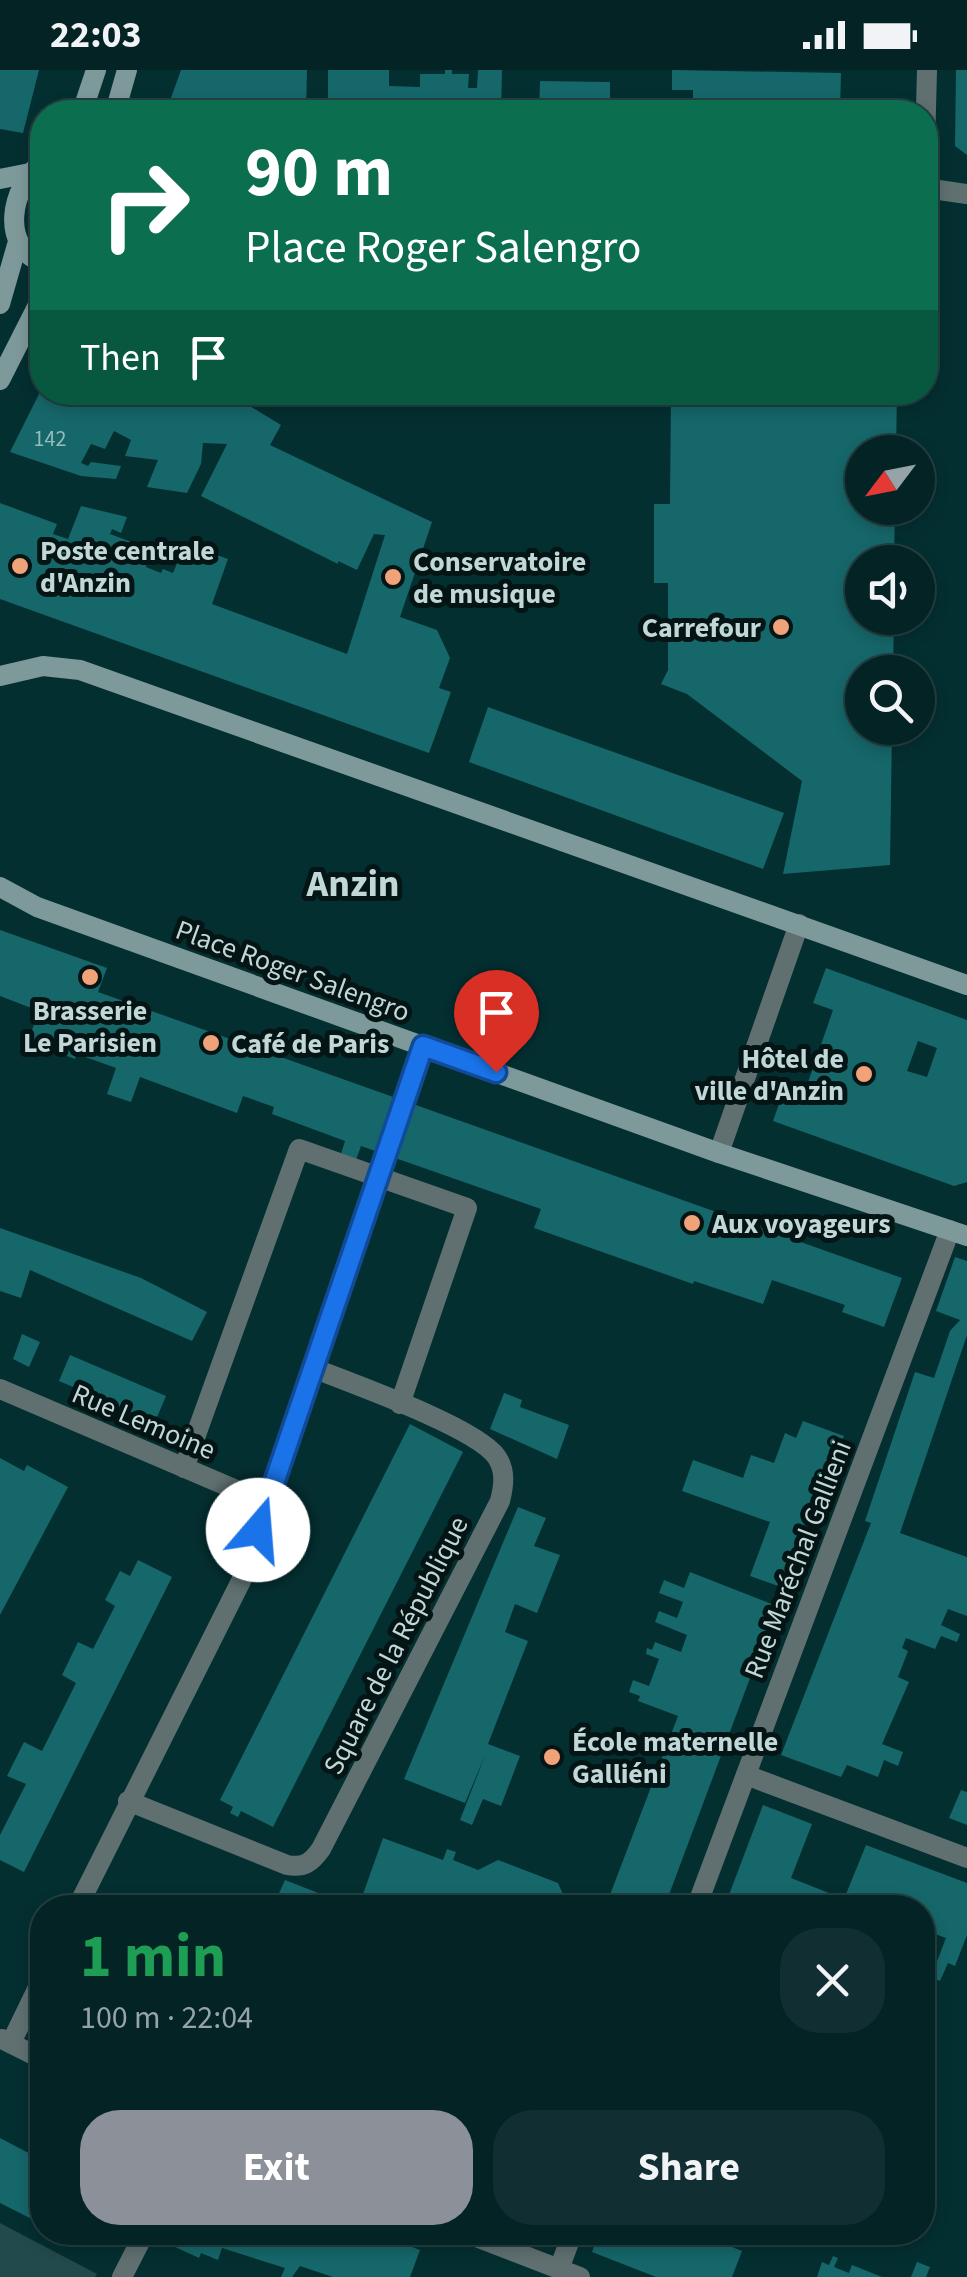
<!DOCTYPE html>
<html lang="en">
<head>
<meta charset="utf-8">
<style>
  :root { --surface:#032325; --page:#112f32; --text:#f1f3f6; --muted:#97a4a7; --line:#244042; --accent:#8c9099 }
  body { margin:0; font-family:"Source Sans 3",sans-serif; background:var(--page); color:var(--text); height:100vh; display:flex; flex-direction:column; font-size:38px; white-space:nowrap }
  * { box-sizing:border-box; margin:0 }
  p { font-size:32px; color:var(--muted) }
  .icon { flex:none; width:55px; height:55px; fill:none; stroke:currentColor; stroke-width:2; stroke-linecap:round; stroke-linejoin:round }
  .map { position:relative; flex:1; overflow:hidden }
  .sheet { position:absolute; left:30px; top:1825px; width:905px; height:350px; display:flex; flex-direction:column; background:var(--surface); border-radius:40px; box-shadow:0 5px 15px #0003,0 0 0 2px var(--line) }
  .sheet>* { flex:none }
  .top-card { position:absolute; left:30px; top:30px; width:908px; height:305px; border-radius:40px; box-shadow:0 5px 15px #0003,0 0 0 2px var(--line); background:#0b6e4f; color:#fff; overflow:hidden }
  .needle { width:65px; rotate:238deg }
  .tools { position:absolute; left:845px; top:365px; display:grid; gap:20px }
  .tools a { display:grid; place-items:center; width:90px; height:90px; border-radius:50%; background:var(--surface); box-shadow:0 5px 15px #0003,0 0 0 2px var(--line); font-size:50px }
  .pin { position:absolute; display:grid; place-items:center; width:85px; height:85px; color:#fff; margin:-102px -42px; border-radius:50% 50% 50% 0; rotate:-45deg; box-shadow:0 0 10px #0007 }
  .pin .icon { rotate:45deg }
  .me { position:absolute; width:110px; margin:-55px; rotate:18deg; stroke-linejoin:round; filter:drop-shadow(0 0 8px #0008) }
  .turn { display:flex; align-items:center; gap:35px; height:210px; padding:0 50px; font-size:45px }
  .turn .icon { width:130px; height:130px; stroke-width:2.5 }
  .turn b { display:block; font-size:70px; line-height:85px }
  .then { display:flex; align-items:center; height:95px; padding:0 50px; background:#0003; gap:20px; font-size:38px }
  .round { display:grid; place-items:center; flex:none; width:105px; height:105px; border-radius:40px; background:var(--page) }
  .headline { display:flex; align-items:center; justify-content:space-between; height:170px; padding:0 50px }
  h1 { font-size:60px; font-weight:700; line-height:75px; color:#1e9e55 }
  .button { display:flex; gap:20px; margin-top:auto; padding:20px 50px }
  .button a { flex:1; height:115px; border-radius:40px; background:var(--accent); color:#fff; font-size:40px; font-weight:700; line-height:115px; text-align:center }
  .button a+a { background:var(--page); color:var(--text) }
  .status { display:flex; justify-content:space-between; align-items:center; height:70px; padding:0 50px; background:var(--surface); direction:ltr }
  .status svg { height:28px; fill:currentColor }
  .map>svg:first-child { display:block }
  .green { fill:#22494b }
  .building { fill:#16676a; fill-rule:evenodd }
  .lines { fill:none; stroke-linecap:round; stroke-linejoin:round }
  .lane { stroke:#607071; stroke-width:20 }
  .street { stroke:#607071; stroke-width:20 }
  .secondary { stroke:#7e999a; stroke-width:20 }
  .route-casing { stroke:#114b97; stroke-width:25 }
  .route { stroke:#1a73e8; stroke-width:18 }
  .poi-dot { fill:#f0a378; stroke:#051515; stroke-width:4 }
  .labels { text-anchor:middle; stroke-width:10; stroke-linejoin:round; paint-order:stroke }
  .number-label { font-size:22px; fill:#97bbbc }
  .poi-label { font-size:28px; font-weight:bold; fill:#c2d7d8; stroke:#051515; text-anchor:start }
  .street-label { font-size:28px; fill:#c2d7d8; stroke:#051515 }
  .district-label { font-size:38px; font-weight:bold; fill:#c2d7d8; stroke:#051515 }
</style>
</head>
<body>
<div class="status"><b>22:03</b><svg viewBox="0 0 49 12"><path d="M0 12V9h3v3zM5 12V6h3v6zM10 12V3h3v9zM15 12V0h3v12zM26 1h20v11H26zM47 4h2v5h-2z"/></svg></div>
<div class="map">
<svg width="967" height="2207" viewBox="0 0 967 2207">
  <rect width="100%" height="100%" fill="#042f31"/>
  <!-- green -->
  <path class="green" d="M0,2153l97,51 -2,3h-95z"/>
  <!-- building -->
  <g class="building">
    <path d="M0,0h39l-16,63 -23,-4z"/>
    <path d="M181,0h126l-1,42h-140z"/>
    <path d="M328,0h61v16l31,1v-13h25v-4h7v4h17l-1,14h9l1,-18h24l-1,42h-173z"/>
    <path d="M672,0l169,3 -1,39h-147v-22h-21z"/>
    <path d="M956,0h11v85l-12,-9z"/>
    <path d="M540,11l70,1v30h-71z"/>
    <path d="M40,322h187l54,33 -11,20 162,77 -32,95 37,13 13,28 -11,30 12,4 -22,61 -429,-154v-96l57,21 -4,10 15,5 13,-33 46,11 -6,16 -9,-4 -2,5 32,12 -5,13 10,4 -1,4 15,6 2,-4 10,4 8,-19 27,9 3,-10 17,6 -16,45 135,50 38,-119 -11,-1 -17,36 -19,-9v3l-137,-68 26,-52 -24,-1 -2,21 -14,29 -40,-6 11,-27 -33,-4 6,-16 -17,-9 -9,18 -14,-5 -10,19 7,3 3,-4 30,4 -5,13 -35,-3 -71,-24z"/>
    <path d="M671,322h226l-1,60h-34v56h33l-1,54h-32v56h32l-1,54h-31v56h30l-2,137 -107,9 19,-93 -115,-87 -26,-10 7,-14v-87h-14v-79h16z"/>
    <path d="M488,637l296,106 -21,56 -294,-107z"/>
    <path d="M0,860l107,38 -9,24 804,286 -18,49 -42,-15 3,-7 -73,-25 -9,24 -69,-23 -1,3 -159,-56 7,-19 -180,-63 -5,14 -15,-6 4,-13 -73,-27 2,-7 -31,-11 -6,17 -97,-36 -9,25 -24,-8 9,-26 -39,-14 -2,5 -47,-18 11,-30 -39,-15z"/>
    <path d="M826,898l141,52v162l-13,4 -181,-65 13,-37 19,7 28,-81 -20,-7zM918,971l19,7 -10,29 -20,-6z"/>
    <path d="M0,1158l141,50 66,34 -15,29 -162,-71 -9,28 -21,-7z"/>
    <path d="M955,1187l12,4v74l-67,198 67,24v59l-19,-7 -7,16 19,9 -3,8 -16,-6 -6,13 -29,-11 -4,10 6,3 -10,26 11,5 -27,62 21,8 -5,14 -14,-6 -6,17 -31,-12 -6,12 -60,-22 90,-232 -6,-2 50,-149 19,6 16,-47 10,-11 -24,-9z"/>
    <path d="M22,1264l18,8 -11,25 -16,-8z"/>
    <path d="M70,1285l96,41 -11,26 -96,-41z"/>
    <path d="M504,1323l18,7 -2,7 49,18 -12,34 -67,-30z"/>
    <path d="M803,1351l41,15 -60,152 -34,-12 20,-54 -88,-31 11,-31 50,18 8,-23 23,8 11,-30 11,5z"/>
    <path d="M410,1354l53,28 -190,375 -32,-16 -3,6 -8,-4 3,-6 -13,-7z"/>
    <path d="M0,1388l24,13 3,-6 41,22 -68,128z"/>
    <path d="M518,1437l28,11 -12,28 26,9 -23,58 -22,-9 -10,28 23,9 -40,103 32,12 -19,50 -18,-7 -11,26 -12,-5 26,-67 -21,50 -61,-24z"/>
    <path d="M138,1490l34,17 -148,295 -24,-12v-25l26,-51 -19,-8 17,-34 18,9 34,-68 -14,-8 16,-33 15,7 22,-43 -10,-6 15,-29 10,5z"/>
    <path d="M690,1502l87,34 -113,302h-59l73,-192 -40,-15 2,-5 -11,-4 4,-12 16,6 10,-27 -13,-5 1,-6 5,2 3,-8 26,10 6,-17 -32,-13 4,-11 18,7 6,-16 -24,-9 5,-13 20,8z"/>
    <path d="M961,1720l6,2v33l-18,-7z"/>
    <path d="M763,1735l49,19 -21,54 38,15 -6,15h-99z"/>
    <path d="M383,1768l60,22 4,-11 9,3 -3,8 25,10 20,-10 60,23 11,25h-211z"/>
    <path d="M866,1775l101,38v52l-12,31 -7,-3 -8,18 -9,-4 15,-39 -24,-9v-21h-55l-23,-9z"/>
    <path d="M285,1810l69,27v1h-95l5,-13 12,5z"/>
    <path d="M922,2053l14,5 -7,18 -7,-3z"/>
    <path d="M0,2068l42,22v64l-42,-21z"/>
    <path d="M90,2162h14l-7,15 -12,-6z"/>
    <path d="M178,2162h195l47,18 -10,27h-77l-33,-11 -8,11h-11l4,-9 -63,-20 -4,12 -17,-7 -2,5 -26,-12z"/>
    <path d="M599,2162h96l47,19 -10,26h-76l-64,-25z"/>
    <path d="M833,2186l5,2 -4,9 15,6 3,-8 30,12h-65l5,-15 7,3z"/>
    <path d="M917,2192l13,5 -4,10h-15z"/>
  </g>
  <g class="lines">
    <!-- lane -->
    <path class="lane" d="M184,1398l115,-319 168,59 -67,196"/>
    <!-- street -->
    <g class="street">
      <path d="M925,77l2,-77"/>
      <path d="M925,118l42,6"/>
      <path d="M719,1083l80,-229"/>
      <path d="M0,1319l267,114"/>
      <path d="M746,1705l221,83"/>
      <path d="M128,1731l159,64c17,3 24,-2 34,-16l179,-348c4,-16 6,-31 -4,-45 -21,-29 -145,-73 -183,-88"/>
      <path d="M77,1838l164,-327 182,-535"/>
      <path d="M696,1838l254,-678"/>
      <path d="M2,1969l40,20"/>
      <path d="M11,1973l31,-64"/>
      <path d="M463,2162l117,45"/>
      <path d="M559,2199l14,-37"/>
      <path d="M122,2207l23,-45"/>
    </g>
    <!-- secondary -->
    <g class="secondary">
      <path d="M82,42l14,-42"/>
      <path d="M115,42l12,-42"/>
      <path d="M42,92c-32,27 -42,83 0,101"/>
      <path d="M0,109l30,-6"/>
      <path d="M0,234l17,-59"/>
      <path d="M0,310l42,-83"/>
      <path d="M0,606l43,-10 37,4 887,315"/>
      <path d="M0,817l37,20 682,246 248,83"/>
    </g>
  </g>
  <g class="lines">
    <!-- route casing -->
    <g class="route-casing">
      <path id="route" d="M258,1460l165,-484 73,26"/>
    </g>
    <!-- route -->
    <use href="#route" class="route"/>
  </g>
  <!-- markers -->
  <g class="poi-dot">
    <circle cx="20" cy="496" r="10"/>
    <circle cx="393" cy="507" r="10"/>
    <circle cx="781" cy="557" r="10"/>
    <circle cx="90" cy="907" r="10"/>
    <circle cx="211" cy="973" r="10"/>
    <circle cx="864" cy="1004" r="10"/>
    <circle cx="692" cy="1153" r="10"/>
    <circle cx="552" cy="1687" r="10"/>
  </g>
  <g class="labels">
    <!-- number labels -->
    <g class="number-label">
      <text x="50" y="376">142</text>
    </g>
    <!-- poi labels -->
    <g class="poi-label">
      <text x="40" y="490">Poste centrale<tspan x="40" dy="32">d'Anzin</tspan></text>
      <text x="413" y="501">Conservatoire<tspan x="413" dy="32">de musique</tspan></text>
      <text x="761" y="567" text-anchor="end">Carrefour</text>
      <text x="90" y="950" text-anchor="middle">Brasserie<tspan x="90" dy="32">Le Parisien</tspan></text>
      <text x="231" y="983">Café de Paris</text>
      <text x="844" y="998" text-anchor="end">Hôtel de<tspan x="844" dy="32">ville d'Anzin</tspan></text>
      <text x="712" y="1163">Aux voyageurs</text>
      <text x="572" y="1681">École maternelle<tspan x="572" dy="32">Galliéni</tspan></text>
    </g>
    <!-- street labels -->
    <g class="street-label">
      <text transform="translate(293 900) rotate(20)" y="10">Place Roger Salengro</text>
      <text transform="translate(144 1351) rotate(23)" y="10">Rue Lemoine</text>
      <text transform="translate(797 1489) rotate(-69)" y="10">Rue Maréchal Gallieni</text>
      <text transform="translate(395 1575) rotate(-63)" y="10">Square de la République</text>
    </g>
    <!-- district labels -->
    <g class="district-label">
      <text x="353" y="826">Anzin</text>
    </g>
  </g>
</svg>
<div class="tools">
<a><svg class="needle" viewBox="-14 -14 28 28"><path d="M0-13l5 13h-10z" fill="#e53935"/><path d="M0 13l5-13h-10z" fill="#97a4a7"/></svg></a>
<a><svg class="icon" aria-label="sound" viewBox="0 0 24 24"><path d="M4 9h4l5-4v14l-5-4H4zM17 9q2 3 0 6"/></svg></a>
<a><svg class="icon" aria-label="search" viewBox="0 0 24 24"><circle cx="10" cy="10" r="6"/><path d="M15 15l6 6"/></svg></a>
</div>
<div class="pin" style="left:496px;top:1002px;background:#d93025"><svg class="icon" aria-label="arrive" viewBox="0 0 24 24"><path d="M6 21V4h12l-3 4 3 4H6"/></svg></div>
<svg class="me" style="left:258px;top:1460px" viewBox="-20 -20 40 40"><circle r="19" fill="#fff"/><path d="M0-13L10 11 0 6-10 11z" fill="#1a73e8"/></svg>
<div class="top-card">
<div class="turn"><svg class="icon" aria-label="right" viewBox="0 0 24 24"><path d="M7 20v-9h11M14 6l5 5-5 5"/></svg><div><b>90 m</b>Place Roger Salengro</div></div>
<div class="then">Then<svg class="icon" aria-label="arrive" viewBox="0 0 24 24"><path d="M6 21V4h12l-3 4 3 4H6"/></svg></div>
</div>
<section class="sheet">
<div class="headline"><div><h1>1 min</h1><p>100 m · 22:04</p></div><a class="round"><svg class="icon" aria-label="close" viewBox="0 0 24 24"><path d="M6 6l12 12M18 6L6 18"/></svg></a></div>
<div class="button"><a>Exit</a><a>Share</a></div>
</section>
</div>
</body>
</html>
